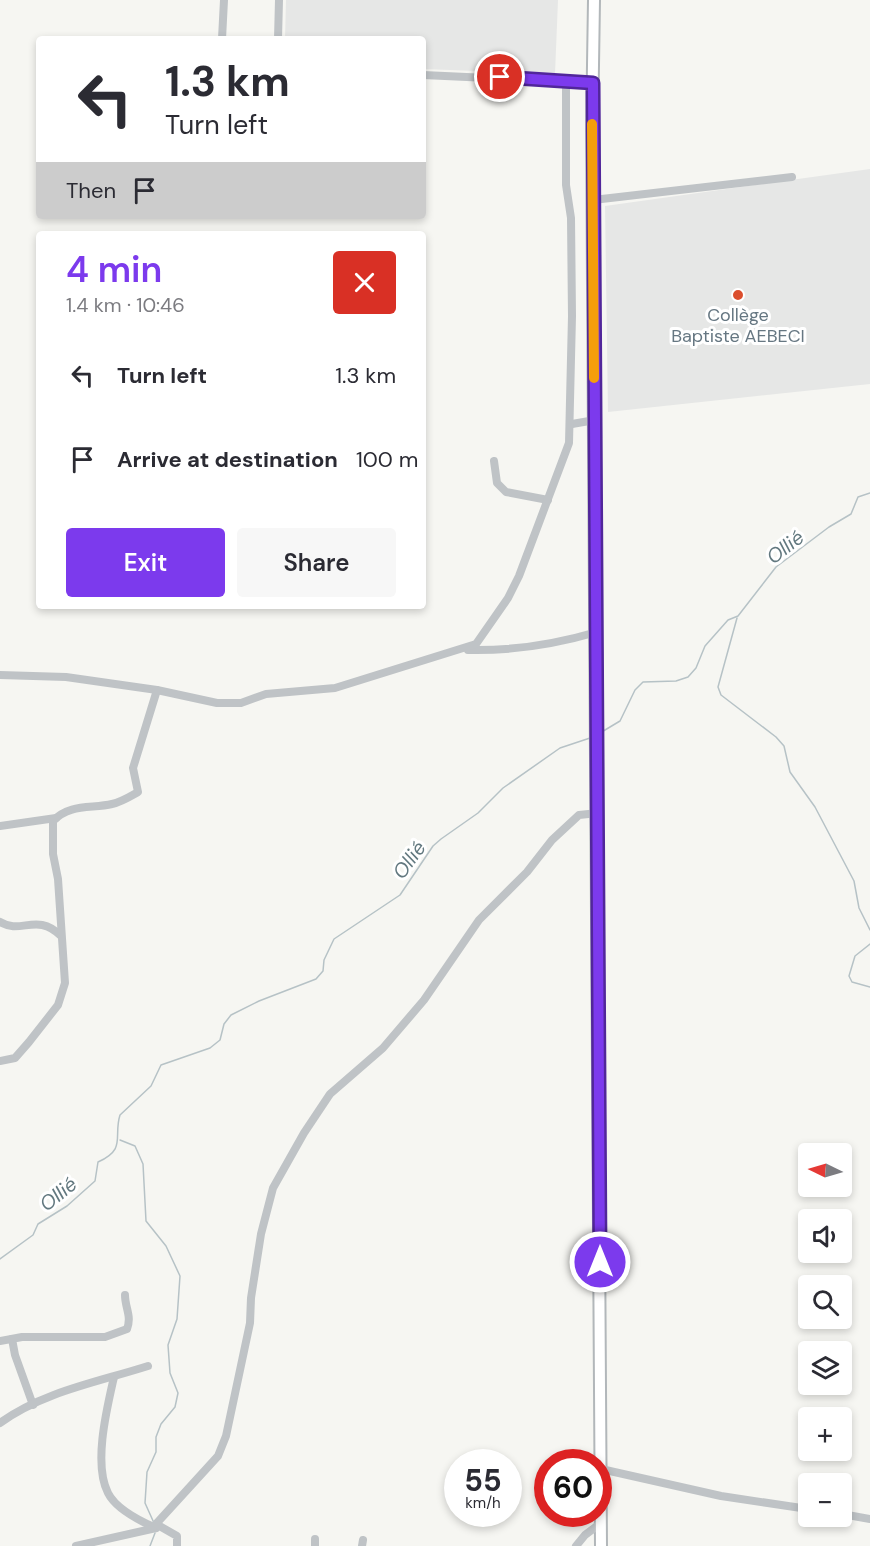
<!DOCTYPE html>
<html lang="en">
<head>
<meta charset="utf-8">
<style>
  :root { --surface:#fff; --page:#f7f7f7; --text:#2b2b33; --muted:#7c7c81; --accent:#7c3aed }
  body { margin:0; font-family:"DM Sans",sans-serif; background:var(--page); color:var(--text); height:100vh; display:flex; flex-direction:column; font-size:22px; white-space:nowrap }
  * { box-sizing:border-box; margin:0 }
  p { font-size:20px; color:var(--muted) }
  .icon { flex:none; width:33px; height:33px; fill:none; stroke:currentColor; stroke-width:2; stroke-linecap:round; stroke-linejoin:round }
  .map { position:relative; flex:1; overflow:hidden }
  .sheet { position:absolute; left:36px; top:231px; width:390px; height:378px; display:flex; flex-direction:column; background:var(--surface); border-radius:6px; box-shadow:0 3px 9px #0003 }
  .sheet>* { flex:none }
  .top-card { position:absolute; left:36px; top:36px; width:390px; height:183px; border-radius:6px; box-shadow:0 3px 9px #0003; background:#fff; color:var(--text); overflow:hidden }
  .needle { width:39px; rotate:275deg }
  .tools { position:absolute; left:798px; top:1143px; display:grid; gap:12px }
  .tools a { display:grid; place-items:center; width:54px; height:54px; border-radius:6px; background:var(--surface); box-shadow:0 3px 9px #0003; font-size:30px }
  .speed { position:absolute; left:444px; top:1449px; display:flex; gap:12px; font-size:30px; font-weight:700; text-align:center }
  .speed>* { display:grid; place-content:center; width:78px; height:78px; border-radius:50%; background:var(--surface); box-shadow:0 3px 9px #0003; line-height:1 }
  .speed small { font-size:15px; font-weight:400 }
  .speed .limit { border:9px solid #d22; background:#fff; color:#111 }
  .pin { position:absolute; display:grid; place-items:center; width:51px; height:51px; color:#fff; margin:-26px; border:3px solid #fff; border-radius:50%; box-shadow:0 2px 6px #0007 }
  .me { position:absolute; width:66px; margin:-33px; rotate:0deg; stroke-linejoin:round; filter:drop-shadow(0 0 4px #0008) }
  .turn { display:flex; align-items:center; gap:21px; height:126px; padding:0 30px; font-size:27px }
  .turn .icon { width:78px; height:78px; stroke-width:2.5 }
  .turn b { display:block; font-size:42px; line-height:51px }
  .then { display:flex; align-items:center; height:57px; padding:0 30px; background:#0003; gap:12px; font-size:22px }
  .round { display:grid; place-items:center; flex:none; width:63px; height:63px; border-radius:6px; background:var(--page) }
  .summary { display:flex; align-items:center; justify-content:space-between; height:102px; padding:0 30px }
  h1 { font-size:36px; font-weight:600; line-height:45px; color:var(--accent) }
  .cta { display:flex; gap:12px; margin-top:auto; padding:12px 30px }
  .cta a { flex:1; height:69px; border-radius:6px; background:var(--accent); color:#fff; font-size:24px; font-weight:600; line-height:69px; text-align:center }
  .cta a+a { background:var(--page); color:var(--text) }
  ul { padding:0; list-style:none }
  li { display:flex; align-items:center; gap:18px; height:84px; padding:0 30px }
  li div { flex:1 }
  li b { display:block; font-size:22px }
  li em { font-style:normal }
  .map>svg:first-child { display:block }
  .built { fill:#e6e7e6 }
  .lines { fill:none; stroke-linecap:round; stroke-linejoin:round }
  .stream { stroke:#b6c2c6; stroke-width:1.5 }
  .major-casing { stroke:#b2b7ba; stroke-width:14 }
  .minor { stroke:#bfc3c6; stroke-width:8 }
  .major { stroke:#fff; stroke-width:10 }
  .route-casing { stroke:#51269a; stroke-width:15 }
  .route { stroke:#7c3aed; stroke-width:10 }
  .slow { stroke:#f59e0b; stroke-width:10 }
  .poi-dot { fill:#db4e2d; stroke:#fff; stroke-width:2 }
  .labels { text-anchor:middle; stroke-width:6; stroke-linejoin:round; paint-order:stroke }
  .poi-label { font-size:18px; fill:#667782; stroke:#fff }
  .water-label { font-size:20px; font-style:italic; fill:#62787f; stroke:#fff }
</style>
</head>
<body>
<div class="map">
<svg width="870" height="1546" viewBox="0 0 870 1546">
  <rect width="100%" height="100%" fill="#f6f6f2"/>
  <!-- built -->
  <g class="built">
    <path d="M286,0h272l-3,74 -132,-5v-30h-138z"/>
    <path d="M870,169v215l-262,28 -3,-206z"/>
  </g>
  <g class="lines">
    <!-- stream -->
    <g class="stream">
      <path d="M737,618l-19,69 3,8 55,42 8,9 6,26 25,35 39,74 5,27 11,22"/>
      <path d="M600,733l20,-12 15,-31 8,-8 33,-1 12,-4 8,-9 9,-22 23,-26 10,-4 38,-49 53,-40 22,-13 7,-17 12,-4"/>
      <path d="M870,944l-15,12 -6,20 3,6 18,5"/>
      <path d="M120,1140l15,6 8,18 3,57 20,25 14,30 -3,43 -9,26 2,28 8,20 -3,14 -14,17 -5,13v15l-9,20 -2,31 9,20"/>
      <path d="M0,1259l33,-24 5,-11 29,-18 28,-25 3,-19c29,-13 15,-25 22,-47l31,-29 10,-21 49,-17 10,-8 4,-16 7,-9 28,-14 57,-22 7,-8 1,-11 10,-21 66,-44 33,-49 8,-7 37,-26 25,-25 57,-40 30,-10"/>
      <path d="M150,1546l5,-13"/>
    </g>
    <!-- major casing -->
    <g class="major-casing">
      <path id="major" d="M594,0l-2,130 9,1416"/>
    </g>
    <!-- minor -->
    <g class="minor">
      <path d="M222,39l2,-39"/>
      <path d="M278,39l1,-39"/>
      <path d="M423,75l170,8"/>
      <path d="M593,200l199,-23"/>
      <path d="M572,424l23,-4"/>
      <path d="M494,461l3,22 9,9 42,8"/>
      <path d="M468,650c42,1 88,-6 129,-18"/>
      <path d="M0,675l66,2 91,13 60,13h24l25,-9 69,-6 141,-44 32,-46 11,-22 50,-133 3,-127 -1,-98 -5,-33v-105"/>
      <path d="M0,826l56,-8"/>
      <path d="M0,922c21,13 37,-10 61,14"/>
      <path d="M0,1061l15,-3 14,-16 29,-37 7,-22 -7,-104 -5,-25v-33c17,-18 39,-12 59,-17 9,-2 19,-8 26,-12l-5,-24 24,-78"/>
      <path d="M12,1339l3,16 18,50"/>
      <path d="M0,1341l22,-4h83l22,-8c5,-13 -2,-21 -2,-34"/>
      <path d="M114,1377c-7,31 -21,87 -6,116 8,16 32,28 48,35"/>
      <path d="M0,1423c42,-31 98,-41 148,-57"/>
      <path d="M601,1469l120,27 87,13"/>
      <path d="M842,1514l28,5"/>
      <path d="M76,1546l80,-18"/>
      <path d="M177,1546v-10l-21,-12 62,-68 8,-20 24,-113 1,-25 10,-64 12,-46 31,-55 26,-39 53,-46 41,-48 55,-80 48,-48 25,-32 27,-25 19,-2"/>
      <path d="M315,1546v-7"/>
      <path d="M362,1546l1,-6"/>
      <path d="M576,1546l9,-11 16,-12"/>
    </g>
    <!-- major -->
    <use href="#major" class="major"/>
  </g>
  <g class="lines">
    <!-- route casing -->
    <g class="route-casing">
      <path id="route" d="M500,77l93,6 7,1179"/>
    </g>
    <!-- route -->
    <use href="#route" class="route"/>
    <!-- slow -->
    <path class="slow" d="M592,124l2,254"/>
  </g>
  <!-- markers -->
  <circle class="poi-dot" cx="738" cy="295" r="6"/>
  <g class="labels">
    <!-- poi labels -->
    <g class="poi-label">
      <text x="738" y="321">Collège<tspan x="738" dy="21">Baptiste AEBECI</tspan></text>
    </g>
    <!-- water labels -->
    <g class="water-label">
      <text transform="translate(785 547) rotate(-38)" y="7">Ollié</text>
      <text transform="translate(409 860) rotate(-54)" y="7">Ollié</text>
      <text transform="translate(58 1194) rotate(-39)" y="7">Ollié</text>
    </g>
  </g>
</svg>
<div class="tools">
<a><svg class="needle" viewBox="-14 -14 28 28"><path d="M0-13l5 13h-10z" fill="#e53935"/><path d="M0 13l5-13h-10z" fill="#7c7c81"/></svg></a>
<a><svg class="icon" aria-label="sound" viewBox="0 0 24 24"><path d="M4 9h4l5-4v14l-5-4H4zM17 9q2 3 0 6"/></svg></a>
<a><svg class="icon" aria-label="search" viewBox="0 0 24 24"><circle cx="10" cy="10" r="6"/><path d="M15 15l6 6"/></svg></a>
<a><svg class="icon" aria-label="layers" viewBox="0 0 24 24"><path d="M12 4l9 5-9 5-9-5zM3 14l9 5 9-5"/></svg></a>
<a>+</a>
<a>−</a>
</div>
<div class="speed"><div>55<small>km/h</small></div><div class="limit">60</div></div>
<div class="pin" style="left:500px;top:77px;background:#d93025"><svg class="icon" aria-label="arrive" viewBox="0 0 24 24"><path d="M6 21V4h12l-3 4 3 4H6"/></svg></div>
<svg class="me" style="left:600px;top:1262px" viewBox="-20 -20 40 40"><circle r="17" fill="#7c3aed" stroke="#fff" stroke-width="3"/><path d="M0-11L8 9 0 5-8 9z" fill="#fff"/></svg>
<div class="top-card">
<div class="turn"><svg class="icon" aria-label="left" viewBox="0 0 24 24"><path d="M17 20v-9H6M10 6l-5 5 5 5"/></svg><div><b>1.3 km</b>Turn left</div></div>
<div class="then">Then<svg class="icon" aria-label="arrive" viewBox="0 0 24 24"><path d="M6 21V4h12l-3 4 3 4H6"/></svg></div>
</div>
<section class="sheet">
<div class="summary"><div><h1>4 min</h1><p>1.4 km · 10:46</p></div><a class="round" style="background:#d93025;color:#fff"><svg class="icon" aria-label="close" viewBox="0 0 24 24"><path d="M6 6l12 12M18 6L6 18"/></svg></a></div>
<ul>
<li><svg class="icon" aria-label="left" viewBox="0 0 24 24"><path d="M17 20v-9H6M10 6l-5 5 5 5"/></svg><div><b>Turn left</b></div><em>1.3 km</em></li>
<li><svg class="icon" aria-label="arrive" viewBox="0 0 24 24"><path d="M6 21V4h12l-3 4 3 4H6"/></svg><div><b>Arrive at destination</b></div><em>100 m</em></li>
</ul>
<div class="cta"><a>Exit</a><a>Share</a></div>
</section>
</div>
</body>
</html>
